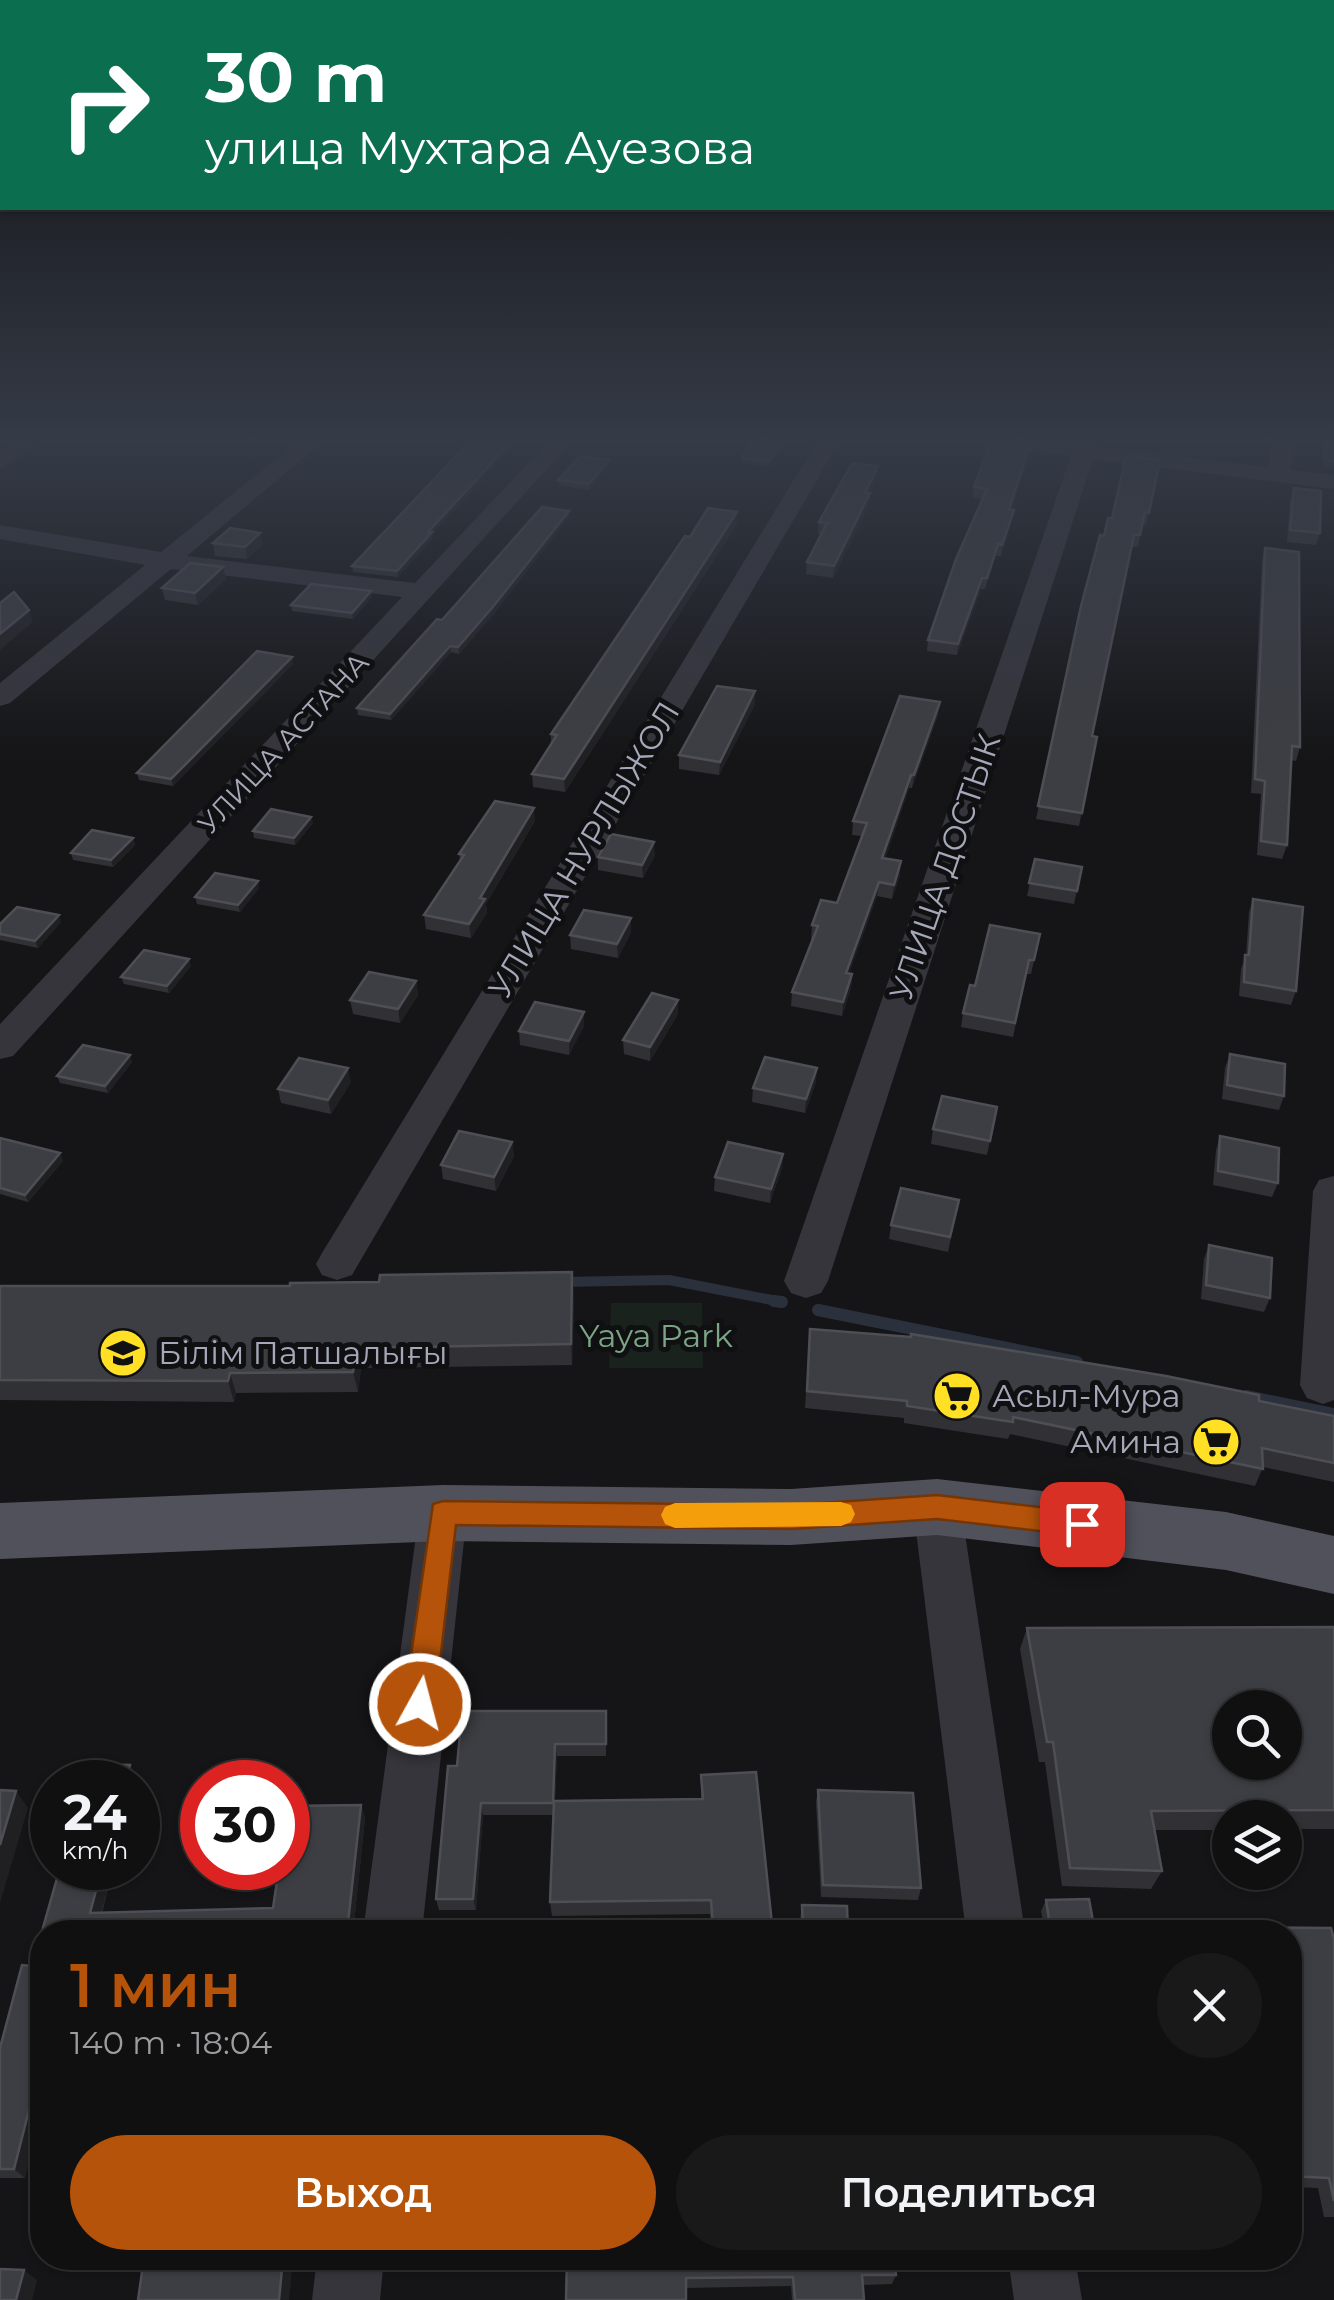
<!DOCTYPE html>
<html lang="ru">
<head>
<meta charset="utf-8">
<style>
  :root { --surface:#101011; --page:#19191a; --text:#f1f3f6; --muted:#9c9d9f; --line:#303031; --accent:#b45309 }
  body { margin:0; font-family:Montserrat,sans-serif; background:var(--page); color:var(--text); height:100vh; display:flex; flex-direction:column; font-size:38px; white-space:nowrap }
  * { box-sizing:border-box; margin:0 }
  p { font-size:32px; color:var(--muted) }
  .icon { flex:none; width:55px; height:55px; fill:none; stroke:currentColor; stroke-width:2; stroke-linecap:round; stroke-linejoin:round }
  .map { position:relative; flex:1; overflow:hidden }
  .panel { position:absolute; left:30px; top:1920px; width:1272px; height:350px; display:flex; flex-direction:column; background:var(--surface); border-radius:40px; box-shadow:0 2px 8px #0004,0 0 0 2px var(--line) }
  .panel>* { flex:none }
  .top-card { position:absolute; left:0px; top:0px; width:1335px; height:210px; box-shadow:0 2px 8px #0004,0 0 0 2px var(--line); background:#0b6e4f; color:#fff; overflow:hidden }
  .tools { position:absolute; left:1212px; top:1690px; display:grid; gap:20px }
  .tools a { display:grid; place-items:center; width:90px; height:90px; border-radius:50%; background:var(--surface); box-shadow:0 2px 8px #0004,0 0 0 2px var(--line); font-size:50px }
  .speed { position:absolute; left:30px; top:1760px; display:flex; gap:20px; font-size:50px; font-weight:700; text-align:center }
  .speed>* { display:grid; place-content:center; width:130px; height:130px; border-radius:50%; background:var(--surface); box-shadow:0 2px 8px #0004,0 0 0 2px var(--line); line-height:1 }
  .speed small { font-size:25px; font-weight:400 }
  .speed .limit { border:15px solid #d22; background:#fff; color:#111 }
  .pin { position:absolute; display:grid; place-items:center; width:85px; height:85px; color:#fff; margin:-42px; border-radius:20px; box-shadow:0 5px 15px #0006 }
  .me { position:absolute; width:110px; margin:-55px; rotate:7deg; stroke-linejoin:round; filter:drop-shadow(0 0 8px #0008) }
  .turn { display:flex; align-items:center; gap:35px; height:210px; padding:0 40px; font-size:45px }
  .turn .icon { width:130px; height:130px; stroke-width:2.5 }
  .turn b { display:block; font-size:70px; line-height:85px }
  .round { display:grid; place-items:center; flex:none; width:105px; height:105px; border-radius:52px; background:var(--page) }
  .headline { display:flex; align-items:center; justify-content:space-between; height:170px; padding:0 40px }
  h1 { font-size:60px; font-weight:600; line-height:75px; color:var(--accent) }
  .cta { display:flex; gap:20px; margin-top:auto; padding:20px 40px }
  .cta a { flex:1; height:115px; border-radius:60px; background:var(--accent); color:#fff; font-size:40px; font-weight:600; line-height:115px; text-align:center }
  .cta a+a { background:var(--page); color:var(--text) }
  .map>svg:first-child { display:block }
  .green { fill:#1a221d }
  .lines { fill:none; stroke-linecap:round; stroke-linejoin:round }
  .stream-far1 { stroke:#2a303c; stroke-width:10 }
  .stream { stroke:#2a303c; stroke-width:12 }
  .minor { fill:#36353c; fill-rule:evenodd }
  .major { fill:#51515c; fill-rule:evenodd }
  .wall { fill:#313135 }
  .shaded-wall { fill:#202023 }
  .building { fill:#3d3e43; stroke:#4e4e55; stroke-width:2.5; fill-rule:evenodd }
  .route { fill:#b45309; stroke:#753606; stroke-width:2.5 }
  .slow { fill:#f59e0b }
  .labels { text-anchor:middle; stroke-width:10; stroke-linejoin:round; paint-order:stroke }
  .far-street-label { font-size:28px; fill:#a5a8b8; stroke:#101012 }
  .street-label { font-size:32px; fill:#a5a8b8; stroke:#101012 }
  .park-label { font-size:32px; fill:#7ba585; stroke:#101012 }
  .poi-label { font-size:32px; fill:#a5a8b8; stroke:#101012; text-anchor:start }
</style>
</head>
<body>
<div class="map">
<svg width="1334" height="2300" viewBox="0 0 1334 2300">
  <rect width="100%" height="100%" fill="#151517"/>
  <!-- green -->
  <path class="green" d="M611,1303h91l1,65h-94z"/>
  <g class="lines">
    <!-- stream-far1 -->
    <path class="stream-far1" d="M561,1282l108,-2 113,22"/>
    <!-- stream -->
    <g class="stream">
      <path d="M774,1301l8,1"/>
      <path d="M818,1310l259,52"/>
      <path d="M1246,1396l88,18"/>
    </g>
    <!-- minor -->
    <g class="minor">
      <path d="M23,437h26l-49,32v-17z"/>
      <path d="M303,437h25l-141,119 228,27 138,-146h23l-563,619 -13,3v-35l402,-427 -231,-28 -161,134 -10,3v-23l145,-118 -145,-26v-14l161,27z"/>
      <path d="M820,437h22l-490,838 -15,5 -15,-5 -6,-11 6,-11z"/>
      <path d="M957,437h66l245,30 4,-30h22l-3,33 43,5v14l-241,-30 -265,822 -7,12 -15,5 -15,-5 -7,-12 287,-825 -103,-12z"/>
      <path d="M1334,1176v224l-11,4 -16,-6 -7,-13 13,-194 6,-11z"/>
      <path d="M937,1486l17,6 7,15 64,425h-59l-53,-425 7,-15z"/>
      <path d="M443,1492l17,6 7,15 -45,419h-59l56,-419 7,-15z"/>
      <path d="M317,2258h67l-4,42h-68z"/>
      <path d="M1008,2258h67l7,42h-68z"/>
    </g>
    <!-- major -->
    <path class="major" d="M937,1479l289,33 108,24v58l-108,-24 -289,-35 -146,10 -348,-4 -443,18v-56l443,-18 348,4z"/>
  </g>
  <!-- wall -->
  <g class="wall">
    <path d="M474,437h48l-90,97 1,4 -35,39 -45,-5 -1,-6z"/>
    <path d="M755,437h33l-19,30 -28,-4 1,-5z"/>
    <path d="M1323,437h11v31l-11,-2z"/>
    <path d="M1035,445l-2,10 -6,7 -16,47 3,1 -2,10 -11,36h-5l-11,33h-4l-24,66 -30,-4 1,-11 54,-141 -9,-1 1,-11z"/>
    <path d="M609,460v6l-20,24 -30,-5 -1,-5z"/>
    <path d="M1160,460l-14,65 -4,-1 -4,23h-6l-40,189 5,1 -18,89 -43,-7 45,-213 23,-70 8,-18z"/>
    <path d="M878,466l-1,12 -7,15 -1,12 -36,73 -27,-4 1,-12 14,-27 -3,-1 1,-12z"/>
    <path d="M1294,488l26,45 -4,12 -29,-3 3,-42z"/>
    <path d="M569,511v6l-76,98 -34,39 -8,-2 -60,68 -33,-5 -1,-7 85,-88z"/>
    <path d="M737,524l-172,268 -32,-5 -1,-13 19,-29v-11l139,-197z"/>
    <path d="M260,533l2,12 -15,14 -32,-3 -2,-13z"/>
    <path d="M1265,548l35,199 -4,14 -5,-1 -4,85 -5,14 -25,-4 4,-61 -10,-1 11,-233z"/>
    <path d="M223,567l3,12 -28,26 -33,-5 -3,-12z"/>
    <path d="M372,597l-19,22 -61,-8 -1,-6z"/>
    <path d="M293,664l-120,122 -34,-6 -2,-7z"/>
    <path d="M755,691v13l-36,71 -40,-6v-14z"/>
    <path d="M938,715l-26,73h-3l-24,71 15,16 -8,24 -15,-3 -28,77 3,1 -1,14 -9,28 -51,-10 1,-14 21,-52 -2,-1 1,-14 25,-22 25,-67 -10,-1 1,-14z"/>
    <path d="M535,821l-49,83 1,9 -16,25 -45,-9 -2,-14 36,-54 -1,-7z"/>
    <path d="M313,823l-18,22 -41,-7 -1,-7z"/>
    <path d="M133,838l2,7 -22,22 -40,-7 -2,-7z"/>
    <path d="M655,855l-12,23 -45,-8v-13z"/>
    <path d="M1035,859l47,8 -8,37 -47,-8z"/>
    <path d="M259,888l-19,24 -43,-8 -2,-7z"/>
    <path d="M1253,899l43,92 -5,14 -52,-9 2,-27 5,-14 3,-43z"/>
    <path d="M631,918v14l-13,26 -47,-9 -1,-14z"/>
    <path d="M61,922l-23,26 -38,-8v-16z"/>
    <path d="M1040,934l-9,40h-5l-13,63 -52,-10 2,-14z"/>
    <path d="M191,966l-22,27 -45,-9 -3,-7z"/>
    <path d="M416,981l2,14 -18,28 -47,-9 -3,-14z"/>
    <path d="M678,1014l-28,47 -26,-7 -1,-14z"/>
    <path d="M584,1026l-15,29 -49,-10 -1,-14z"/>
    <path d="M1230,1054l54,42 -5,14 -57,-11 3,-31z"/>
    <path d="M132,1062l-24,31 -48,-10 -3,-7z"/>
    <path d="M351,1082l-20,32 -50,-11 -3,-14z"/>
    <path d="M816,1082l-11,31 -53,-11 1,-14z"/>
    <path d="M997,1107l-10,48 -56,-11 2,-15z"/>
    <path d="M1220,1136l58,47 -6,14 -59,-12 3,-35z"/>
    <path d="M0,1138l60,15 3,8 -35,41 -28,-8z"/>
    <path d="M512,1142l2,14 -18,35 -53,-12 -2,-14z"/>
    <path d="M783,1154l-1,14 -12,35 -56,-12 1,-14z"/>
    <path d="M959,1200l-11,52 -59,-13 2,-14z"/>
    <path d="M1209,1245l61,53 -6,14 -63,-13 3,-40z"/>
    <path d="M0,1286l574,7 -2,72 -211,3 -3,24 -122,1 -2,9 -234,-2z"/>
    <path d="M809,1346l450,55 75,15v66l-71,-15 -8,19 -245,-52 -2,5 -104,-16v-5l-99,-10z"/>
    <path d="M1334,1627v202h-49v-11h-55v12h-76l8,41 -11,18 -89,-3 -17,-124h-6l-19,-113 7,-21z"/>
    <path d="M606,1711v45h-49l-2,45 146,-2v-24l71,149 -1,8h-59l-2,-18 -158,2 -2,-14 3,-87h-70l-7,95h-37l-3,-11 21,-133z"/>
    <path d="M818,1790l103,98 -3,12 -97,-3 -5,-95z"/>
    <path d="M361,1805l4,13 -12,114h-311v175l-17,71h-25v-130l22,-83 10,1 28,-98h53l-11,45 171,-5 6,-40h9v-62z"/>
    <path d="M1046,1900l49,32h-50l-4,-21z"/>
    <path d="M802,1905l46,27h-48v-12z"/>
    <path d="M1201,1927l130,1 3,11v278h-10l-6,-29 -28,-1v-255h-92z"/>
    <path d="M567,2258l329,17 -4,9 -29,1 1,15h-72l-1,-14 -105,2z"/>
  </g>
  <!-- shaded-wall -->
  <g class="shaded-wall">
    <path d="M516,437h6l-90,97 1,4 -35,39 -1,-6 31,-39z"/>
    <path d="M784,437h4l-19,30v-6z"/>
    <path d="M1035,445l-2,10 -6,7 -20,58 2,-11 19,-58z"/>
    <path d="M609,460v6l-20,24v-6z"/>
    <path d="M878,466l-1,12 -11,24 4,-9 -1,12 -36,73 1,-12z"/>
    <path d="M1014,510l-2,10 -11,36 1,-11z"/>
    <path d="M569,511v6l-76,98 -34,39 -1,-7z"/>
    <path d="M737,512v12l-172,268 -1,-13z"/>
    <path d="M260,533l2,12 -15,14 -2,-12z"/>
    <path d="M998,544l-2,12 -11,33 2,-11z"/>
    <path d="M223,567l3,12 -28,26 -3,-12z"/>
    <path d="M982,578l-1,11 -24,66 1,-11z"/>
    <path d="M371,591l1,6 -19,22 -1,-6z"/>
    <path d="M29,610l4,12 -33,28v-16z"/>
    <path d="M450,646l1,6 -60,68 -1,-6z"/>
    <path d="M292,657l1,7 -120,122 -2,-7z"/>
    <path d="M755,691v13l-36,71 1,-13z"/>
    <path d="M940,702l-2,13 -26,73 2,-13z"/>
    <path d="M911,775l-2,13 -28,84 1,-14z"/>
    <path d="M534,808l1,13 -49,83 1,9 -16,25 -2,-14 11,-26z"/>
    <path d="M311,817l2,6 -18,22 -1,-7z"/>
    <path d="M133,838l2,7 -22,22 -2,-7z"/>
    <path d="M654,842l1,13 -12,23 -1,-13z"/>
    <path d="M901,861l-1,14 -8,24 2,-14z"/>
    <path d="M258,881l1,7 -19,24 -2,-7z"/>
    <path d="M879,882l-2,14 -33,91 2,-14z"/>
    <path d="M59,915l2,7 -23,26 -3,-7z"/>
    <path d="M631,918v14l-13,26 -1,-14z"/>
    <path d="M189,959l2,7 -22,27 -2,-7z"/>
    <path d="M852,974l-1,14 -9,28 1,-14z"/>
    <path d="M416,981l2,14 -18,28 -2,-14z"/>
    <path d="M678,1000v14l-28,47v-14z"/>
    <path d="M584,1012v14l-15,29v-14z"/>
    <path d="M130,1055l2,7 -24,31 -3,-7z"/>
    <path d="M348,1068l3,14 -20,32 -3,-14z"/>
    <path d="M817,1068l-1,14 -11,31 1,-14z"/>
    <path d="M512,1142l2,14 -18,35 -2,-14z"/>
    <path d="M60,1153l3,8 -35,41 -3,-7z"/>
    <path d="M783,1154l-1,14 -12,35 1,-14z"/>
    <path d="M572,1272l2,21 -2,72 -1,-21z"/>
    <path d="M357,1348l4,20 -3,24 -5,-20z"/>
    <path d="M230,1373l6,20 -2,9 -6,-21z"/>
    <path d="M555,1744l2,12 -3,59 -1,-12z"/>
    <path d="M130,1765l7,13 -1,4h-11z"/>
    <path d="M16,1791l12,17 -28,95v-58z"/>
    <path d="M481,1803l2,12 -7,95 -3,-11z"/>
    <path d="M361,1805l4,13 -12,114h-6z"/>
    <path d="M102,1868h11l-15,57 -8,-12z"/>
    <path d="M42,2059v48l-17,71 -11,-9z"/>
    <path d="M283,2258h10l-4,42h-10z"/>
    <path d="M24,2270l13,10 -5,20h-16z"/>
  </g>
  <!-- building -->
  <g class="building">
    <path d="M474,437h42l-88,95h4l-35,39 -45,-5z"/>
    <path d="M755,437h29l-15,24 -27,-3z"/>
    <path d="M1325,437h9v25l-9,-2z"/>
    <path d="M991,440l44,5 -7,6 -19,58 5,1 -12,35 -4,-1 -11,34h-5l-24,66 -30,-4 28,-81 31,-70 -13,-2z"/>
    <path d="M580,456l29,4 -20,24 -31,-4z"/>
    <path d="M1126,456l34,4 -11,53 -4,-1 -5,23h-6l-42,201 5,1 -15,76 -44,-7 43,-200 19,-71 4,1 4,-18h4z"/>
    <path d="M852,463l26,3 -13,27h5l-36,73 -27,-4 20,-39 -8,-1z"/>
    <path d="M1294,488l27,3 -1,42 -30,-3z"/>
    <path d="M542,507l27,4 -77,97 -34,39 -8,-1 -60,68 -33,-6 80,-89 5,1z"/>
    <path d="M708,508l29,4 -173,267 -32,-5 25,-39 -6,-1 134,-198 5,1z"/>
    <path d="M230,528l30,5 -15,14 -32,-4z"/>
    <path d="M1265,548l34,4 1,195 -8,-1 -5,99 -26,-4 4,-60 -10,-2z"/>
    <path d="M190,563l33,4 -28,26 -33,-5z"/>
    <path d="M311,584l60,7 -19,22 -61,-8z"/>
    <path d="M14,592l15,18 -29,24v-31z"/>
    <path d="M257,651l35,6 -121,122 -34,-6z"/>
    <path d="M717,686l38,5 -35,71 -41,-7z"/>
    <path d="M900,696l40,6 -26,73h-3l-29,83 19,3 -7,24 -15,-3 -33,91 6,1 -9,28 -51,-10 26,-66 -6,-1 9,-25 16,3 30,-80 -14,-2z"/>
    <path d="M495,801l39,7 -54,90 5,1 -16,25 -45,-9 40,-60 -5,-1z"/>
    <path d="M271,809l40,8 -17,21 -41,-7z"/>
    <path d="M92,830l41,8 -22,22 -40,-7z"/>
    <path d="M611,834l43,8 -12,23 -44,-8z"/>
    <path d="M1035,859l47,8 -5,24 -48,-8z"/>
    <path d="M215,873l43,8 -20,24 -43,-8z"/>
    <path d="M1253,899l50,8 -7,84 -52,-9 1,-27h4z"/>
    <path d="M17,907l42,8 -24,26 -35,-7v-10z"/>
    <path d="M584,910l47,8 -14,26 -47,-9z"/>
    <path d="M990,925l50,9 -6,26h-5l-14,63 -52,-10 7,-28 5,1z"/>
    <path d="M144,950l45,9 -22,27 -46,-9z"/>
    <path d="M369,972l47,9 -18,28 -48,-9z"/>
    <path d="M652,993l26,7 -28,47 -27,-7z"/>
    <path d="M535,1002l49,10 -15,29 -50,-10z"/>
    <path d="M83,1045l47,10 -25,31 -48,-10z"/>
    <path d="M1230,1054l55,10 -1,32 -57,-11z"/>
    <path d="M765,1057l52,11 -11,31 -53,-11z"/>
    <path d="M299,1058l49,10 -20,32 -50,-11z"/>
    <path d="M942,1096l55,11 -7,34 -57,-12z"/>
    <path d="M459,1131l53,11 -18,35 -53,-12z"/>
    <path d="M1220,1136l59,12 -1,35 -60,-12z"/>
    <path d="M0,1138l60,15 -35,42 -25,-7z"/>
    <path d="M728,1142l55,12 -12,35 -56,-12z"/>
    <path d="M901,1188l58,12 -9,37 -59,-12z"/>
    <path d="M1209,1245l63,13 -2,40 -64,-13z"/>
    <path d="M572,1272l-1,72 -214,4 -4,24 -123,1 -2,8 -228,-1v-94h290v-3l89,-1 1,-7z"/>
    <path d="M810,1329l101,8v-3l255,42 93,19v6l75,15v47l-72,-15 1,21 -250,-52v5l-106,-16v-5l-100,-10z"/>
    <path d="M1334,1627v183l-183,1 11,60 -92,-3 -17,-126h-6l-20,-114zM1230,1708h55v54h-55z"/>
    <path d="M462,1711h144v33h-51l-2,59h-72l-8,96h-37l12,-133h9z"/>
    <path d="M89,1764l41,1 -5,17h-41z"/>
    <path d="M756,1772l16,152 -59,4 -2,-28 -161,2 4,-101 149,-2 -2,-24z"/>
    <path d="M0,1790l16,1 -16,54z"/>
    <path d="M818,1790l95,3 8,95 -98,-3z"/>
    <path d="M361,1805l-14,127h-305v127l-28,110h-14v-121l22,-83 10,1 28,-98h42l-12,45 183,-5 6,-40h9v-62z"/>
    <path d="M1089,1899l6,33h-44l-5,-32z"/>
    <path d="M802,1905l45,1 1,26h-45z"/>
    <path d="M1201,1927l130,1 3,11v262l-5,-23 -39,-2v-244h-87z"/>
    <path d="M144,2258h139l-4,42h-141z"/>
    <path d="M567,2258h327l2,17h-34l2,25h-69l-2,-23 -107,1v22h-120z"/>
    <path d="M0,2269l24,1 -8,30h-16z"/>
  </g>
  <!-- sky -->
  <linearGradient id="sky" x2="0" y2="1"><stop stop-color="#0c0c0d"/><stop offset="0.58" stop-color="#353b47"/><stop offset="1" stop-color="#353b47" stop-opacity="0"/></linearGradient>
  <rect width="1334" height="759" fill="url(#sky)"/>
  <!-- route -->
  <path class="route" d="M937,1495l145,17 9,3 5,9 -5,9 -9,3 -145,-17 -145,10 -336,-4 -21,179 -4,10 -11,4 -11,-4 -5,-10 29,-200 10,-3 349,4z"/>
  <!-- slow -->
  <path class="slow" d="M841,1502l10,3 4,9 -4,8 -10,4 -166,2 -10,-4 -4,-9 4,-8 10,-4z"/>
  <!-- icons -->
  <defs>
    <g id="school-disc" transform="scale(2.5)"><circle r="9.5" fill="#ffe025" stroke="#101012"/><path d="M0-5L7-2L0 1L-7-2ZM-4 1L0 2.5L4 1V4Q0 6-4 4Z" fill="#111"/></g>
    <g id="supermarket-disc" transform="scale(2.5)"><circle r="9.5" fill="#ffe025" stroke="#101012"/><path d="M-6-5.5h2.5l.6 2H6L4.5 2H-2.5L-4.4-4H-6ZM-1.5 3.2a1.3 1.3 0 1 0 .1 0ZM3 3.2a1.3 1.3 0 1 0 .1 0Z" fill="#111"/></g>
  </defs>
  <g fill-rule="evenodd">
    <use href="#school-disc" x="123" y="1353"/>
    <use href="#supermarket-disc" x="957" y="1396"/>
    <use href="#supermarket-disc" x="1216" y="1442"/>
  </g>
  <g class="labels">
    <!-- far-street labels -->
    <g class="far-street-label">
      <text transform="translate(283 743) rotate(-47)" y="10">УЛИЦА АСТАНА</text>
    </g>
    <!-- street labels -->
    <g class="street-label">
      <text transform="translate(584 850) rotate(-59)" y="11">УЛИЦА НУРЛЫЖОЛ</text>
      <text transform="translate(945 867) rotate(-71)" y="11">УЛИЦА ДОСТЫК</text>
    </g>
    <!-- park labels -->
    <g class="park-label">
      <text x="656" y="1347">Yaya Park</text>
    </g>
    <!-- poi labels -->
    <g class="poi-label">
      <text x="158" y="1364">Білім Патшалығы</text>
      <text x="992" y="1407">Асыл-Мура</text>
      <text x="1181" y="1453" text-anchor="end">Амина</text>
    </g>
  </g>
</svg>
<div class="tools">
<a><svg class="icon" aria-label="search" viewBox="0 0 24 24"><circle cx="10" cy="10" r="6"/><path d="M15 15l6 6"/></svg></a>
<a><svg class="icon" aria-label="layers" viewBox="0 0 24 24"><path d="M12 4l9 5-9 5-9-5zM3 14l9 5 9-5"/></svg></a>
</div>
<div class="speed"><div>24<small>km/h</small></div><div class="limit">30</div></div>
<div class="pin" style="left:1082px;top:1524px;background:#d93025"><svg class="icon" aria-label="arrive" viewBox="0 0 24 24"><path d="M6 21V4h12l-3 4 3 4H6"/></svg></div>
<svg class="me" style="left:420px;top:1704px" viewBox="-20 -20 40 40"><circle r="17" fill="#b45309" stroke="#fff" stroke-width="3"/><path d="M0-11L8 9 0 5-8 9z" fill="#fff"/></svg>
<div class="top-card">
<div class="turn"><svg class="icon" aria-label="right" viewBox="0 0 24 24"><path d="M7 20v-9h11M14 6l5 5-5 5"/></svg><div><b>30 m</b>улица Мухтара Ауезова</div></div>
</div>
<section class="panel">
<div class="headline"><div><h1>1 мин</h1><p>140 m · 18:04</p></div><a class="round"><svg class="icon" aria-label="close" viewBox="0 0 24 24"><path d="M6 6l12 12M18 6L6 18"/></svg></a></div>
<div class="cta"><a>Выход</a><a>Поделиться</a></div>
</section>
</div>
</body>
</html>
